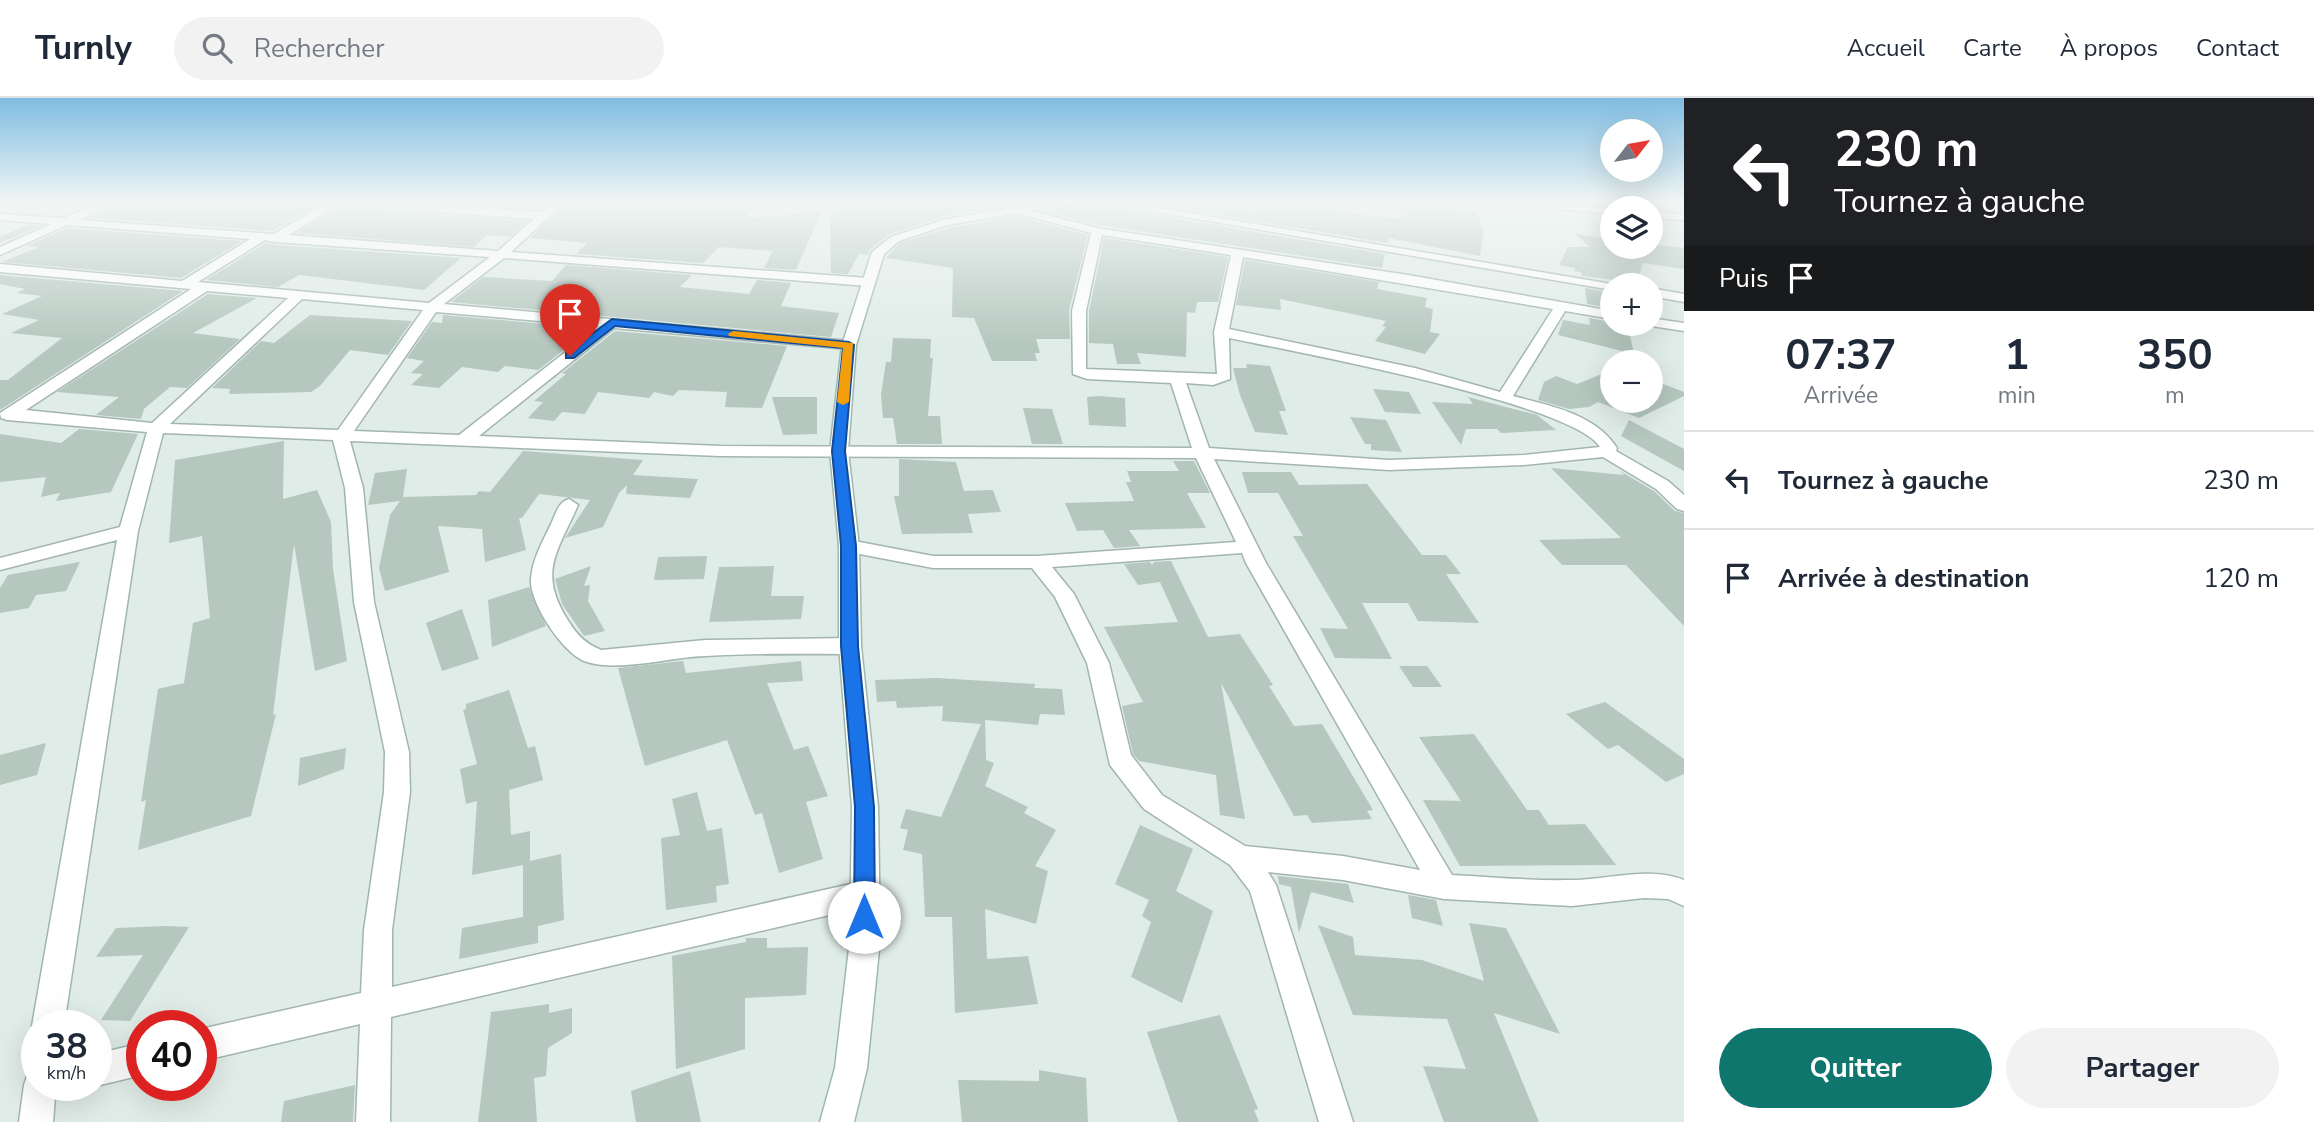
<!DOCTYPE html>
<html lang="fr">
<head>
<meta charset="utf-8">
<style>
  :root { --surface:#fff; --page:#f2f2f3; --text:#1f2937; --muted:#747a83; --line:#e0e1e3; --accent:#0f766e }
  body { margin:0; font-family:"Nunito Sans",sans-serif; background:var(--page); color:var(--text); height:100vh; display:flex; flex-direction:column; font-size:26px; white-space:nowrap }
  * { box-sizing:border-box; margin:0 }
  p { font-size:23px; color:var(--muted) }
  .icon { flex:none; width:38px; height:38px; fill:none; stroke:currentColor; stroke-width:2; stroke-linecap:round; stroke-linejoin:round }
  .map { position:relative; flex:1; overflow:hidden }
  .panel { display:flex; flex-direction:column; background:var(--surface); width:630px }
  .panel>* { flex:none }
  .hud { background:#202124; color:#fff; overflow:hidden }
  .needle { width:46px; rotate:59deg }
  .controls { position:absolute; left:1600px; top:21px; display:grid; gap:14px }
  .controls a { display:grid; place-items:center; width:63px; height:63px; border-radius:50%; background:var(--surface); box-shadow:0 7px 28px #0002; font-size:35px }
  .speed { position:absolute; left:21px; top:912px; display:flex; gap:14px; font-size:35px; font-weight:700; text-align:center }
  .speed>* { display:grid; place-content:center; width:91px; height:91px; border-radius:50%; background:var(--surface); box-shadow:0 7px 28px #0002; line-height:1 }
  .speed small { font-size:18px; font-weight:400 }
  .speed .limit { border:10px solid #d22; background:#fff; color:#111 }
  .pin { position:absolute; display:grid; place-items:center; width:60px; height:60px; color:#fff; margin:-72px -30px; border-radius:50% 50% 50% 0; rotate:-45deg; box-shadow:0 0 7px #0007 }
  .pin .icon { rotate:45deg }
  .me { position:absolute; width:77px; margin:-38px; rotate:0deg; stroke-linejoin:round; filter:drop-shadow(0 0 5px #0008) }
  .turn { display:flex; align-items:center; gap:24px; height:147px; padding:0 35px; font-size:32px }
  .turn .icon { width:91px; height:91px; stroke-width:2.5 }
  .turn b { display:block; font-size:49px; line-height:60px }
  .then { display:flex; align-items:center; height:66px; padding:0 35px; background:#0003; gap:14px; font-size:26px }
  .eta { display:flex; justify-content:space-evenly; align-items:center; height:119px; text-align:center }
  .eta b { font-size:42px; font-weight:700; line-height:49px }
  .action { display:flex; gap:14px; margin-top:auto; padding:14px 35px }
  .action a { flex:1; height:80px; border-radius:42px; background:var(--accent); color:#fff; font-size:28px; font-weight:700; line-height:80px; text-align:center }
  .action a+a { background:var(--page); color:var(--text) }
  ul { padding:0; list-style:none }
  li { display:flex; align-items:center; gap:21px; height:98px; padding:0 35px; border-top:2px solid var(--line) }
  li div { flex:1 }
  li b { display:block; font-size:26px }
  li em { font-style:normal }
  header { display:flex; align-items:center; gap:42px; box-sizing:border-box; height:98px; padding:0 35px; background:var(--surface); border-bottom:2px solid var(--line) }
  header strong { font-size:33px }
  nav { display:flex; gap:38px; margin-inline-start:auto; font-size:24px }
  .search { width:490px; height:63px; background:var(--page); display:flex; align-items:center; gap:18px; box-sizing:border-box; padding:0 24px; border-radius:38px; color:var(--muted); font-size:26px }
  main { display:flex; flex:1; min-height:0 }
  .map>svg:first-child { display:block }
  .building { fill:#b5c7bf }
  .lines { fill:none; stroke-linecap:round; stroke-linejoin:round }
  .street-casing { stroke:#a2b5ae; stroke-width:3 }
  .secondary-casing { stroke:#9db9af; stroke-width:3 }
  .street { fill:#fff; fill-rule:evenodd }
  .secondary { fill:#fff; fill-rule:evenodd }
  .route { fill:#1a73e8; stroke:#114b97; stroke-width:2 }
  .slow { fill:#f59e0b }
</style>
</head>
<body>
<header>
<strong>Turnly</strong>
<div class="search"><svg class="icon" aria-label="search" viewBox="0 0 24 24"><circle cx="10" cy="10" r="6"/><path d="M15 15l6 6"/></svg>Rechercher</div>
<nav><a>Accueil</a><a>Carte</a><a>À propos</a><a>Contact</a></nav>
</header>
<main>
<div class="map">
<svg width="1684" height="1024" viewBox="0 0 1684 1024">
  <rect width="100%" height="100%" fill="#e0ece7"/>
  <!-- building -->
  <g class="building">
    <path d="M120,103h153l45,4 -45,26 -183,-13z"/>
    <path d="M451,103h99l-9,8 -92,-6z"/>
    <path d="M568,103l190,1 -12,16 75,-6 -25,58 -32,-2 9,-17 -54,-4 -16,16 -127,-9 11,-11 -57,-5z"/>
    <path d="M878,103h159l-91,15 -56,18 -20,16 -2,5 -9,-1 -11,20 -17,-1 -1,-61 10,-1 -2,-4 20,-1 -2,-3z"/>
    <path d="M1194,103l64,10 -1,-10h28l47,5 1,5 70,8 -4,-14 53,4 24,3 8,19 -4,25 -92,-18 -1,5 -198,-33z"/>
    <path d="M1086,104l45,9 254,43 -3,14 -284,-43 -55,-14z"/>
    <path d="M339,110l189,13 -18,16 -23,-2 -13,12 -177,-14z"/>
    <path d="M1016,118l72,19 -19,75 1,29h-34l4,14h-5l2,8h-45l-18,-43 -22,-1 1,-49 -67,-10 14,-15 49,-15z"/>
    <path d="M27,127l14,1 -41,17v-6z"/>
    <path d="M67,130l175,13 -61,37 -179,-16 37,-15 -12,-1z"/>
    <path d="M1575,136l37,5v8h38v-3l34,4v21l-41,-6 -6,20 -55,-7 -1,-4 -7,-1 1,-3 -16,-3 9,-18h22z"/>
    <path d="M1104,140l124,19 -10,45h-21l-2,11 -8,-1 -1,45 -49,-4 4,11h-24l-4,-20 -24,-1v-32z"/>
    <path d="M266,145l10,2 185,13 -37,32 -125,-15 -21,12 -72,-7z"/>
    <path d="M1245,162l134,22 -2,7 50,9 -2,9 8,2 -3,23 10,2 -15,20 -50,-13 11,-14 -4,-1 4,-5 -106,-22 1,11 -45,-5z"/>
    <path d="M566,167l126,10 -12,12 69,7 8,-14 34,3 -10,23 58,7 -8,24 -380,-35 32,-25 69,4z"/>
    <path d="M0,177l183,16 -183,119v-30h8l54,-42 -51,-5 28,-13 -37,-6 40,-18 -25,-3 8,-4 -25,-5z"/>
    <path d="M1585,190l27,5v15l-25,-4z"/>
    <path d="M208,196l49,4 -64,35 47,6 -53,49 -17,-1 -26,22 -3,10 -45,-4 23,-18 -62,-5z"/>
    <path d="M310,217l102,6 -24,34 -38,-5 -30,36 -9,6 -82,2 1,-5 -18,-1 49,-47 13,2z"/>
    <path d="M443,217l149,13 -54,42 -33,-4 -7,6 -36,-5 -23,21 -28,-3 12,-11 -12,-1 13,-12 -17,-3 25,-36 10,1z"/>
    <path d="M1589,220l23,4v6l17,3 5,23 -76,-19 5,-15 27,5z"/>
    <path d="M615,233l172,15 -25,62 -37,-1 2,-15 -48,-2 -6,6 -19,-4 -5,6 -51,-6 -13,22 -23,-2 -8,9 -26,-3 15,-16 -9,-1 32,-27 -4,-1z"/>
    <path d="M893,240l38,1 -1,19h3l-5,58h12l2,28h-45l-4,-26h-10l-2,-24 5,-32h5z"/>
    <path d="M1246,266l24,2 16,45h-7l9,24 -33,-3 -15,-37 -7,-27h14z"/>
    <path d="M1612,272v31h38v-22l34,13v4l-45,22 -41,-16 -9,5 -20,2 -31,-9 6,-18 12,-6 21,8z"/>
    <path d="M1373,291l36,3 12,22 -36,-2z"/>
    <path d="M1099,298l26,2 1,29 -37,-2 -2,-28z"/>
    <path d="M772,299h45v37l-34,1z"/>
    <path d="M1468,299l69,18 19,15 -55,3 -4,-4h-31l-5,16 -29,-43 41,2z"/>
    <path d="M1023,310l29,1 11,35h-31z"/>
    <path d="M1350,319l36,3 16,32 -31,-2v-6h-6z"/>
    <path d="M1629,322l55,29v22l-63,-35z"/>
    <path d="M79,331l59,5 -27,58 -55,9 4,-8 -19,4 5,-20 -46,5v-48l61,9z"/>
    <path d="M284,343l-1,58 34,-9 14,32 2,47 14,92 -32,10 -21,-127 -21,171 3,-1 -25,102 -113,34 8,-50 -5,2 17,-113 26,-6 9,-60 17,-5 -8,-82 -33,7 6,-83z"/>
    <path d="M523,353l120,9 -10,15 65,4 -8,19 -64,-4 1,-9 -8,8 -16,34 -38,11 25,-38 -51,-6 -17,24h-3l7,32 -41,12 -3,-33 -44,-3 11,46 -64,19 -6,-23 11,-53 10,-14 -32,4 7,-32 32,-4 -4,28 73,-2 3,-4 11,1z"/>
    <path d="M899,361l57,3 8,29 29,-1 8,22 -33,2 5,19 -71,1 -8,-38h5z"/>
    <path d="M1173,363h21l16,32h-23l19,35 -77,2 11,16 -26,2 -11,-18 -26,1 -12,-28 69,-2 -8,-19h5l-4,-11h52z"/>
    <path d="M1551,370l73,7 -4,-4 34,20 21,20 9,2v113l-58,-61h-64l-23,-25 82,-2z"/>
    <path d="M1242,374h49l8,13 68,-1 55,71h24l15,19h-15l33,49 -61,-2 -10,-18h-46l30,56 -57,-1 -15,-30 28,1 -55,-93h10l-25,-43h-30z"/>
    <path d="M707,458l-3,23 -50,1 4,-23z"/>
    <path d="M1171,463l37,76 32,-3 33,51 -4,1 25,40 28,-2 51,86 -6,1 5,8 -60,4 -5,-8 -13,1 -73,-133 24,136 -25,-4 -4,-40 -77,-14 -6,-7 -11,-48 21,-4 -39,-75 74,-5 -18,-40 -22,3 -14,-21 26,-2 2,3 2,-3z"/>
    <path d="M80,464l-14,29 -30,4 -7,13 -29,5v-25l8,-13z"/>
    <path d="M591,468l-7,20 6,-1 -2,16 17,30 -21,5 -22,-32 -7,-25z"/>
    <path d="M774,468l-3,30h33l-3,23 -92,3 10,-55z"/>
    <path d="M529,489l17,39 -54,21 -4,-47z"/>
    <path d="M462,511l17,50 -37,12 -16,-48z"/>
    <path d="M683,563l3,12 115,-12 2,20 -36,2 27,67 14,-4 20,50 -22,6 17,57 -44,14 -17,-60 -7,2 -28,-75 -82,26 -27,-98z"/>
    <path d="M1399,568h28l15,21h-29z"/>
    <path d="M937,580l98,6 -1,4 28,1 3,26 -25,-1 -2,11 -53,-5 1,40 8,3 -9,23 43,21 -4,6 32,17 -21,36 13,5 -12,53 -51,-15 2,50 41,-3 10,48 -83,9 -3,-96h-27l-3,-63 -19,-4 5,-20 -8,-2 6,-19 35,8 40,-93 -39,-3 1,-15 -46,2 -1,-7 -19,1 -2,-22z"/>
    <path d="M509,592l19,58 7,-2 8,34 -34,10 2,45 19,-4v30l31,-7 3,66 -26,6v17l-79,16 3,-31 61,-11v-52l-51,10 5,-74 -11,3 -6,-35 17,-5 -14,-54 3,-1v-5z"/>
    <path d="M1605,604l79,57v15l-18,8 -48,-37 -10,4 -42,-35z"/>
    <path d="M1474,636l53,76h12l10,15 36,-1 31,41 -156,1 -37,-66 38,1 -42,-64z"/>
    <path d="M46,645l-9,32 -37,10v-30z"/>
    <path d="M346,650l-2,21 -46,17 2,-28z"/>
    <path d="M697,694l10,39 15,-3 7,56 -13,2 1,16 -51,8 -5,-72 19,-3 -8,-36z"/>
    <path d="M1140,727l53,24 -17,42 37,20 -31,92 -51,-26 20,-55 -9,-6 7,-16 -34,-16z"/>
    <path d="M1278,778l70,8 6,19 -43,-11 -12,41 -8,-46 -12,-3z"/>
    <path d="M1408,797l28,5 7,26 -31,-8z"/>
    <path d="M1469,825l37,5 54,106 -66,-21 45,109h-95l-21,-56 43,3 -19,-50 -94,-4 -35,-90 35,12 2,18 67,5 62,21z"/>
    <path d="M167,828l22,1 -59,94 -29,-1 42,-65 -47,2 20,-29z"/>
    <path d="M746,840h21v10l41,-1 -2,48 -61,3v51l-69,20 -4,-113 74,-14z"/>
    <path d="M549,906v9l23,-5v25l-24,15 -2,28 -12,2 3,44h-59l13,-110z"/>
    <path d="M1220,917l38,94 -4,1 5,12h-81l-31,-90z"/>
    <path d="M1039,972l47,8 2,44h-126l-4,-42 81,1z"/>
    <path d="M690,973l11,51h-65l-5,-31z"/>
    <path d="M355,987l-2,37h-72l3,-21z"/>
  </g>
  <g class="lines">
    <!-- street casing -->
    <g class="street-casing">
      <g id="street">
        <path d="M102,103h15l-37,19 194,14 50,-30 -5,-3h60l163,11 12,-11h12l-55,51 357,26 6,4 -6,4 -364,-28 -60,46 405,37 7,4 -7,4 -235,-21 -135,108 241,10 472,2 -21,-65 -84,-4 -14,-5 -1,-63 19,-78 -74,-20v-4l4,-1 76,20 311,47 204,36v8l-47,-8 -52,85c38,10 82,18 104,52l-1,3 52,30 16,14v16l-7,-2 -21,-20 -53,-32 -79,8 -135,5 -175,-11 52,104 186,312c39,2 80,6 119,5 38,0 77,-14 113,0v26l-16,-7 -24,-1 -72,8 -128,-7 -101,-19 -75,-8 8,13 77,237h-34l-69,-231 -20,-26 -86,-56 -34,-44 -23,-102 -32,-66 -23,-29h-99l-84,-16 -10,-6 10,-6 84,16h104l199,-14 -40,-84 -476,-2 -370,-15 13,47 11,114 35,150 1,40 -18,138v57l472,-106 10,4 4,9 -4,9 -10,4 -473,110 -1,105h-34l4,-98 -159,37v-32l160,-36 3,-63 20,-138 1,-40 -31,-150 -9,-114 -12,-48 -170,-7 -25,98 -74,495h-27v11l-5,-11 85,-486 -117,30v-12l120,-31 27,-95 -140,-12 -6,-2 -1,-5 191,-124 -191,-17v-8l182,17 68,-42 -183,-14 -67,30v-8l51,-23 -51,-4v-6l64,4zM338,107l196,14 -36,32 -209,-16zM1102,137l129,20 -17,77 3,42 -131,-5v-58zM265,142l11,2 214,15 -61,46 -231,-21zM1243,159l310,52 -53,83 -85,-24 -186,-39zM207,193l81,7 -136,125 -126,-13zM302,201l121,11 -85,120 -168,-6zM436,214l163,14 -140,109 -105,-4zM1229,240c62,13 344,65 371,109l-76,8 -135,5 -180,-12 -23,-65 27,2 17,-6zM1242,455l4,10 174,307 -77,-14 -98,-10 -83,-51 -31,-40 -22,-92 -35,-69 -22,-27z"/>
        <path d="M1092,103h27l499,84h-6v5z"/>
        <path d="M1473,103h55l86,7 -2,6z"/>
        <path d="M1650,114l34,2v6l-34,-2z"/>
        <path d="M1650,190l34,6v8l-34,-6z"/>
        <path d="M1650,220l34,5v8l-39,-6 5,-1z"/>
        <path d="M569,401l9,6c-21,48 -41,68 -9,117 8,13 17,22 32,28l104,-10 145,-2 8,3 3,5 -3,5 -8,3c-48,0 -96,-1 -144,2 -36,1 -90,17 -122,5 -22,-9 -55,-59 -53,-82 1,-19 12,-38 20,-55 5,-10 7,-22 18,-25z"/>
        <path d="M142,945v32l-46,11 -3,-1h3v-31z"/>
        <path d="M37,972v15h19l-3,37h-34l5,-37 4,-12z"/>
      </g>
    </g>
    <!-- secondary casing -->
    <g class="secondary-casing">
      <path id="secondary" d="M1056,103h28l-136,24 -49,16 -15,13 -28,91 -8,106 11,95 2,100 17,161 2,133 -13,128 -13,54h-34l15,-54 15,-128 2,-133 -13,-161v-100l-9,-95 12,-106 30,-93 19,-15 55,-18z"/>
    </g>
    <!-- street -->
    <use href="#street" class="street"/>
    <!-- secondary -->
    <use href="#secondary" class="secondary"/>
  </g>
  <!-- sky -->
  <linearGradient id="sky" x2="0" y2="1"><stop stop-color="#7fbde2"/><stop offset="0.42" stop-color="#f1f6f4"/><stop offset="1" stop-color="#f1f6f4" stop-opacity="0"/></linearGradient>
  <rect width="1684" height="247" fill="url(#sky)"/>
  <!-- route -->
  <path class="route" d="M612,221l237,23 5,3 -9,106 11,95 2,100 16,161 1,110 -3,7 -8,3 -7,-3 -3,-7 1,-110 -14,-161v-100l-9,-95 11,-103 -228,-22 -41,32h-8v-5z"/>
  <!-- slow -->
  <path class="slow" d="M733,233l120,12 -4,59 -6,3 -6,-3 6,-54 -114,-12 -1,-2z"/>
</svg>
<div class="controls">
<a><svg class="needle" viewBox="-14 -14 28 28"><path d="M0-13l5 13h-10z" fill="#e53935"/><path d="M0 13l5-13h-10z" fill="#747a83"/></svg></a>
<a><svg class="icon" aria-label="layers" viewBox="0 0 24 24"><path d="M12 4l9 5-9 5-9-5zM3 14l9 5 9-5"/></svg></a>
<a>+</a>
<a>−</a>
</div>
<div class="speed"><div>38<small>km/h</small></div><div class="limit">40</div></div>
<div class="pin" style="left:570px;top:258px;background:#d93025"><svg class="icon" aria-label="arrive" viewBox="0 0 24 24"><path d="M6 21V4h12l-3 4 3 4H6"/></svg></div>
<svg class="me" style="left:864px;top:819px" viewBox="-20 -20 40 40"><circle r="19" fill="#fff"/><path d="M0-13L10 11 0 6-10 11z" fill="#1a73e8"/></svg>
</div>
<section class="panel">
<div class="hud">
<div class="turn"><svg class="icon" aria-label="left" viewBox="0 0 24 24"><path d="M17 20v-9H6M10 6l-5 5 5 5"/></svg><div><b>230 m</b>Tournez à gauche</div></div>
<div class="then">Puis<svg class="icon" aria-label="arrive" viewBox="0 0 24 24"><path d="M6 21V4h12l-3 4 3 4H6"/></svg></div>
</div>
<div class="eta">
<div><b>07:37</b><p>Arrivée</p></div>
<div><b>1</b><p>min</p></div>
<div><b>350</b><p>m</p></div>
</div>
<ul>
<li><svg class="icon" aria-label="left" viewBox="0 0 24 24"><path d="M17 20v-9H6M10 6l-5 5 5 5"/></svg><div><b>Tournez à gauche</b></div><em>230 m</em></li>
<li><svg class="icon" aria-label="arrive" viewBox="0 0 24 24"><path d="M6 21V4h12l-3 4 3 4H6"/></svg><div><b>Arrivée à destination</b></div><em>120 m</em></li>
</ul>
<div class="action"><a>Quitter</a><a>Partager</a></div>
</section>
</main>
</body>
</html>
